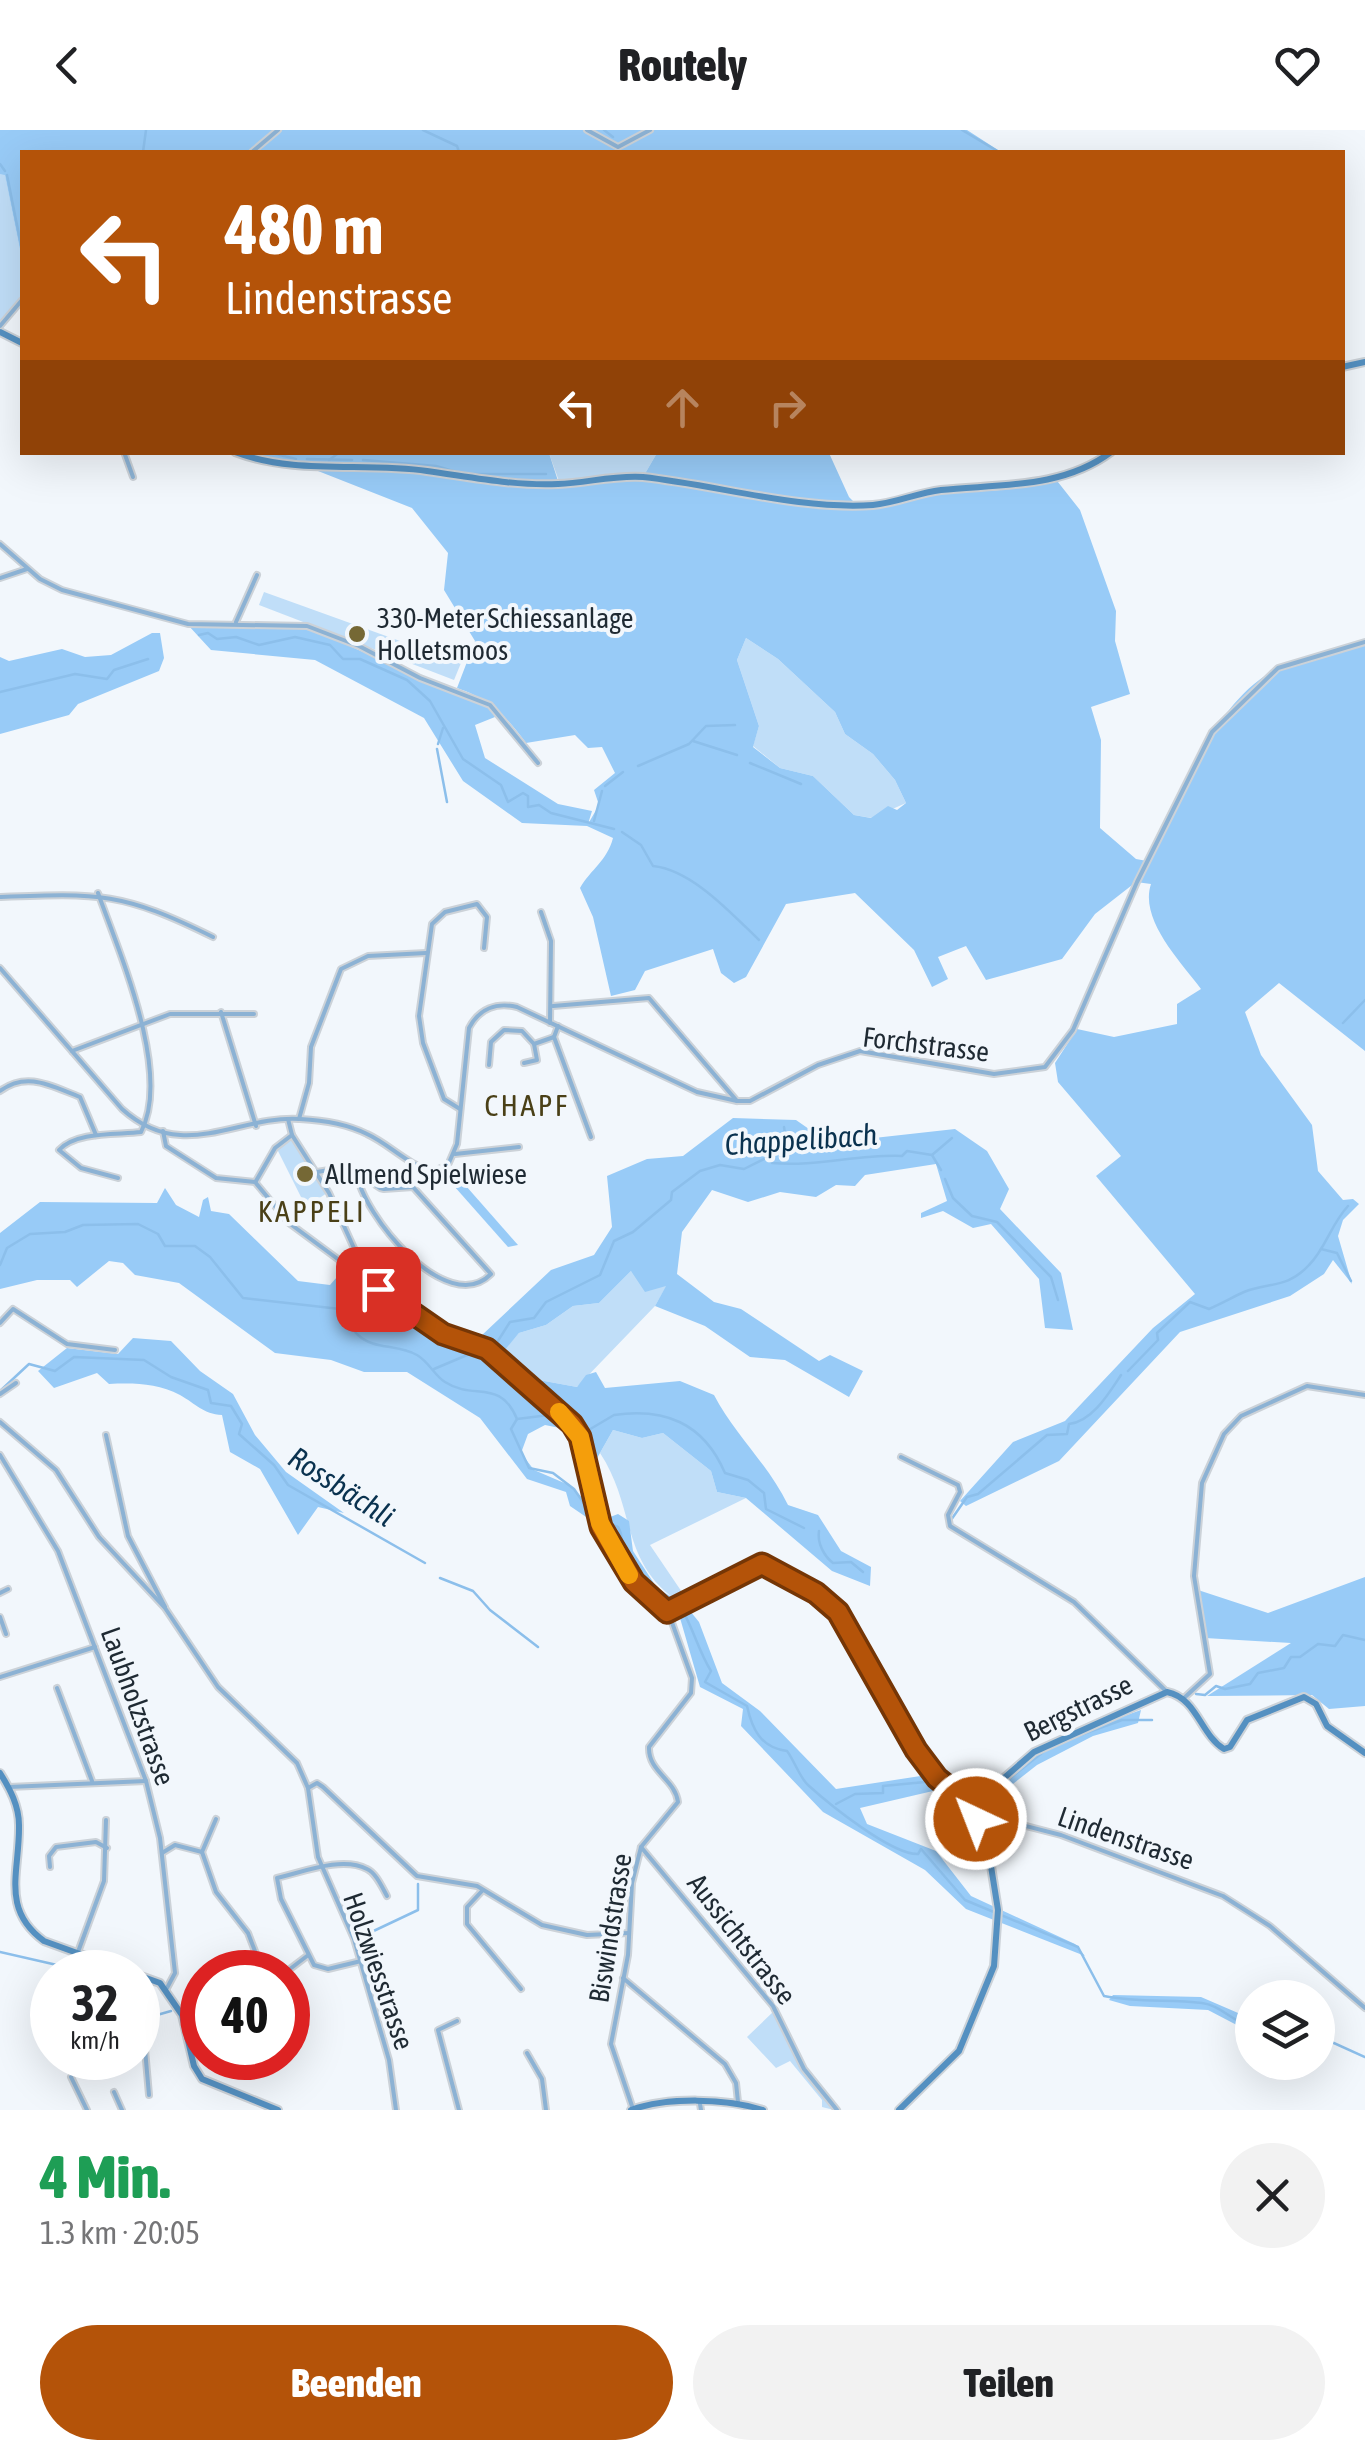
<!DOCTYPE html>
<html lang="de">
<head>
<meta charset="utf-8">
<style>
  :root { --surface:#fff; --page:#f2f2f2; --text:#202124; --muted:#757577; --accent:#b45309 }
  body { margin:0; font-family:"Asap Condensed",sans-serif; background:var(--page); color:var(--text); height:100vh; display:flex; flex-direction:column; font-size:38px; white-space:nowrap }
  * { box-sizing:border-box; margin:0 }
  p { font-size:32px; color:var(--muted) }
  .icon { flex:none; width:55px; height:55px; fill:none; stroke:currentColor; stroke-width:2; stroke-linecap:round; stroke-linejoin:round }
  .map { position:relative; height:1980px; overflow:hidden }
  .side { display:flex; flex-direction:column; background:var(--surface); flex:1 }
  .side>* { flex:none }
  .hud { position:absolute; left:20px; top:20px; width:1325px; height:305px; border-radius:0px; box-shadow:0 10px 40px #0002; background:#b45309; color:#fff; overflow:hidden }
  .controls { position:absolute; left:1235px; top:1850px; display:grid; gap:20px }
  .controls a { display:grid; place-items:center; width:100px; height:100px; border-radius:50%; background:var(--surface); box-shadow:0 10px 40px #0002; font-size:50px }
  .speed { position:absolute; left:30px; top:1820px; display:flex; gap:20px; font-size:50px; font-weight:700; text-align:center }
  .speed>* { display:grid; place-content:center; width:130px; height:130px; border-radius:50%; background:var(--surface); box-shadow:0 10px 40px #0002; line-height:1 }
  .speed small { font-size:25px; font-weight:400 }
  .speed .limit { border:15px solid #d22; background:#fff; color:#111 }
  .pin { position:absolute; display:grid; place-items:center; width:85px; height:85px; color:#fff; margin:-42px; border-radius:20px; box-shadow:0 5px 15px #0006 }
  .me { position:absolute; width:110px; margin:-55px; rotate:317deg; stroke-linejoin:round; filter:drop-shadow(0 0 8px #0008) }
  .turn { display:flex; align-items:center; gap:35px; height:210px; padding:0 40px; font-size:45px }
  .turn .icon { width:130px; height:130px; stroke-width:2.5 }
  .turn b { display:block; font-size:70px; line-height:85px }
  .lanes { display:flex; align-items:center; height:95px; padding:0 40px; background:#0003; justify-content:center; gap:50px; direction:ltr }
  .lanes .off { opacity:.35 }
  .round { display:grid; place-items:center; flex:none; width:105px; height:105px; border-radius:52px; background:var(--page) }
  .summary { display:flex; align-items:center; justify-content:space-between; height:170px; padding:0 40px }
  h1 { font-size:60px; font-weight:800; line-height:75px; color:#1e9e55 }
  .primary-button { display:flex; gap:20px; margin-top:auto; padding:20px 40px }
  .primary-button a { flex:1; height:115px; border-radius:60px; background:var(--accent); color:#fff; font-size:40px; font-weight:800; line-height:115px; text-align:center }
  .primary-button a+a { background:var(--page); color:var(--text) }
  header { display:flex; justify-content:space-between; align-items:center; height:130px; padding:0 40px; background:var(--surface); font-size:45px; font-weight:800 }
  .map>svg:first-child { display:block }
  .green { fill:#c0def8 }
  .forest { fill:#98cbf7; fill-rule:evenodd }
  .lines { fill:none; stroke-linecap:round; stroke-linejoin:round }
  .stream { stroke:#8cbfeb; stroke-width:2.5 }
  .street-casing { stroke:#ccd2d8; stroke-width:8 }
  .secondary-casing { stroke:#ccd2d8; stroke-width:10 }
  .street { stroke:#8cb2d4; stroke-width:4 }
  .secondary { stroke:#5490c1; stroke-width:6 }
  .route-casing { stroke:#753606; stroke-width:25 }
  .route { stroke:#b45309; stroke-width:18 }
  .slow { stroke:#f59e0b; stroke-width:18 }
  .poi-dot { fill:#756835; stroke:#f2f7fc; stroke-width:4 }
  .labels { text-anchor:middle; stroke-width:8; stroke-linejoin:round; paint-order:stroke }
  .poi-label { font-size:28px; fill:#1f2a33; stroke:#f2f7fc; text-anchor:start }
  .street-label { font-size:28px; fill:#1f2a33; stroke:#f2f7fc }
  .neighbourhood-label { font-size:30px; letter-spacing:2.5px; fill:#4a4017; stroke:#f2f7fc }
  .water-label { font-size:30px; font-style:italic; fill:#0a324f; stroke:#f2f7fc }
</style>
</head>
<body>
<header><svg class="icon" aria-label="back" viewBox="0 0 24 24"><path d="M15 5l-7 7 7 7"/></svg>Routely<svg class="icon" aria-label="heart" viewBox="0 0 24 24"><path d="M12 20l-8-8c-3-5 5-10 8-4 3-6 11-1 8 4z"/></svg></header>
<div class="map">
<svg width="1365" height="1980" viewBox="0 0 1365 1980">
  <rect width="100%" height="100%" fill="#f2f7fc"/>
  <!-- green -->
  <g class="green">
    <path d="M0,44h5l17,86v40l-22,21z"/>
    <path d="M549,323h108l-14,24 -83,7z"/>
    <path d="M264,462l197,71 -7,17 -195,-75z"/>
    <path d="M746,508l32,21 57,53 10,22 28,20 22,26 11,23 -34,15 -18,-3 -41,-39 -33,-8 -27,-22 6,-20 -22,-66z"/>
    <path d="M292,1009l35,54 -21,14 -29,-58z"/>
    <path d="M631,1141l36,14 -12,21 -78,81 -49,-9 -24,-28 15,-17 27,-8 27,-19 26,-3z"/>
    <path d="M613,1300l29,8 21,-5 48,38 6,21 29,6 -96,47 38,56 -6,3c-63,-40 -45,-95 -82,-151z"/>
    <path d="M774,1881l29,61 31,38 -12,-3v-7l-32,-39 -14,7 -29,-31z"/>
  </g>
  <!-- forest -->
  <g class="forest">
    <path d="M0,0h967l34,22h-979v108l-17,-85 -5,-1z"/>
    <path d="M248,323h301l10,31 84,-7 14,-24h172l20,44 10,10 39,-3 37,-10 65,-4 54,-13 26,33 36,101 -1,30 15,53 -39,13 10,33 -1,88 36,31 11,2c35,-63 63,-156 129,-192 26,-14 61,-21 89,-30v412l-86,-68 -34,29 16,43 51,70 6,46 25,29 10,-1 6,5 -16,16 -5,16 14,48 -19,-24 -9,14 -34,22 -110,36 -121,129 -93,45 -6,-5 53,-59 52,-21 88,-93 42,-34 -99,-118 25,-20 -63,-74 -3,-19 22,-34 37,8 63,-13v-20l24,-15c-20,-27 -62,-69 -50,-105l-15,-2 -41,32 -33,45 -76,21 -20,-34 -28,11 10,22 -16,8 -18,-37 -59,-57 -69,11 -40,73 -12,6 -13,-10 -8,-24 -68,22 -10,19 -24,6 -18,-79 -13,-29c11,-19 27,-27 33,-50l-26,-12 -65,-3 -59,-42 -39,-63 -109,-58 -104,-10 -23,-25 121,3 183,81 3,8 -20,8 10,33 73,46 34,7 -4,13 11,-19 -5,-15 21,-17 -13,-26 -14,1 -13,-13 -49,8c-21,-28 -35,-43 -69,-55l18,-47 -31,-51 4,-37 -36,-45 -94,-37 -38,-6zM746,508l32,21 57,53 10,22 28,20 22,26 11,23 -9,7 -9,-4 -17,12 -17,-3 -41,-39 -33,-8 -27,-21 6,-21 -22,-66z"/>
    <path d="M152,503h8l4,25 -5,13 -81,33 -9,11 -69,19v-77l9,4 53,-12 23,8 26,-2z"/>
    <path d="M733,988l63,2 33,23 126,-14 32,22 22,38 -9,20 61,64 12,57 -28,-2 -6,-49 -48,-55 -18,4 -30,-17 -22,7v-5l26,-12 -11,-37 -71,11 -10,11 -19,-1 -20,12 -36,-5 -32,10 -36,-12 -30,42 -5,42 37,28 27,7 78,52 11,-6 33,16 -14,26 -64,-37 -35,-3 -45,-31 -50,-20 11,-20 -21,6 -14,-21 -32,32 -26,3 -27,19 -27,8 -15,18 24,27 49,9 9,-12 10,-3 9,16 75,-7 34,14c21,40 54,69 74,110l30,10 23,36 30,16 -1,19 -38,-15 -86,-73 -29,-6 -6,-21 -48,-38 -21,5 -29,-8 -17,30 -12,2 -9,-31 -30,-6 -17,9 -7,19 13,17 35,15 25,24 -2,12 -22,-15 -4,-14 -39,-13 -47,-61 -73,-46h-43l-33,-12 -56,-7 -96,-70 -44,-8 -12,-12 -14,-2 -32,26 -7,-7h-33l-37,9v-56l40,-31 117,1 8,-15 11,17 23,12 4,-17 5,-3 3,14 18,3 69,67 32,4 13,-15h11l99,59 28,7 70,-66 43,-15 18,-28 -5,-51 40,-17 36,-3z"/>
    <path d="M459,1048l59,67 -10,2 -54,-61z"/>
    <path d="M133,1208l38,3 29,30 33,23 22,41 31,37 58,41 -26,-6 -20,28 -38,-66 -30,-17 -8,-37c-19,-1 -26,-11 -42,-20 -23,-12 -46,-12 -71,-11l-12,-11 -43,15 -16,-17 29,-23 51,6z"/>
    <path d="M618,1384l11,7 4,30 24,37 29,18 13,16 23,61 38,28 76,78 104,-16 36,28 -3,14 -40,-24 -73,17 7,16 69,27 35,45 104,48 10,12 -119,-47 -41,-39 -102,-58 -82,-86 2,-17 -43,-22 -20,-69 -36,-29 -31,-49 2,-7 -10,-14z"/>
    <path d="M1365,1447v129l-36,3 -17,-14 -105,1 84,-53 -86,-5 -10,-49 73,24z"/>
    <path d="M1141,1580l-3,13 -45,13 -56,29 -51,40 -3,-9c52,-46 94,-63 158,-86z"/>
    <path d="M1113,1865l88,2 51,22v14l-44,-23 -78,-4 -21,-6z"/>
  </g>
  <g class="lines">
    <!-- stream -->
    <g class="stream">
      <path d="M423,0l34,16 2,6"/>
      <path d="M604,0l9,7"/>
      <path d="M962,0l37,22"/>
      <path d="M143,22l3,-22"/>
      <path d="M0,34l5,7"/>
      <path d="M7,45l15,75"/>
      <path d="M268,322l28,7"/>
      <path d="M307,329l45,1"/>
      <path d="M329,330l11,-8"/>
      <path d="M363,330l73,6 24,7"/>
      <path d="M468,344h78"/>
      <path d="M199,505l9,-2 9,6 19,-2 23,8 36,-8 35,8 13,14h17l47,21 23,21 33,58 38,26 7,17 15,-9 5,3v11l11,-2 12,8 63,16"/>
      <path d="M0,562l75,-18 32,5 7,-9 34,-11"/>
      <path d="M693,611l44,14"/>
      <path d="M438,614l5,-16"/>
      <path d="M437,619l10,53"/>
      <path d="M750,633l51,21"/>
      <path d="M638,636l51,-22 17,-18 29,-1"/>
      <path d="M605,656l18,-14"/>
      <path d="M594,691l8,-30"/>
      <path d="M622,702l19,13 12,21c39,4 78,47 106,74"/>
      <path d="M1343,893l22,-23"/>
      <path d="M932,1025l20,-17"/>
      <path d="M770,1026l16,-15 -2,-14"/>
      <path d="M945,1049l8,19 19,18 25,6 54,55 7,23"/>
      <path d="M1321,1119l16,4 14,28"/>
      <path d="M0,1135l7,-17 23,-14 35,-2 18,-7 55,-1 20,10 7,12h30l15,11 33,41 97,11c7,9 10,19 18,26 16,15 39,9 59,20 12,7 18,21 28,27 29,19 55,-4 72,37l-6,10 18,39 24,5 21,16 20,29 24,9c6,9 2,14 5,24 6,21 32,49 52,53"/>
      <path d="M489,1216l7,-2 14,-22 24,-4 12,-16 54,-27 14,-34 19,-9 38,-32 1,-8 28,-21 20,-6 24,4 26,-13 2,7c44,4 87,-9 130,-7l5,-5 25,4 9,15"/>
      <path d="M434,1239l45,-19"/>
      <path d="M1128,1241l30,-31 -1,-7 33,-31 19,7c12,-5 24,-12 35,-17 24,-10 43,-3 65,-27 17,-17 22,-41 39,-59"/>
      <path d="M0,1261l29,-27 26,7 19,-14 70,3 27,17 37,13 3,13 20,3 11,18 -3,10 35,31 14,20 137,78"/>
      <path d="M517,1289l32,-4 14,7"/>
      <path d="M578,1298l9,3 27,-16c50,-7 89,7 111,58l23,7 16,13 2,16 38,19"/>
      <path d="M951,1390l16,-23 11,-3 69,-59 20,-1 2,-10c23,-2 40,-31 52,-49"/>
      <path d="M819,1401c-2,12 5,25 14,32l18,-1 12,10"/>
      <path d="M440,1448l33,13 17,19 48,37"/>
      <path d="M681,1478c12,19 17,42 30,63l-6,11 42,24c5,23 14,42 40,45 7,9 13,27 21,34 22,20 84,70 110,69l3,-5 44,51 113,47 26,49c36,7 65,3 98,7 19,2 32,21 50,22"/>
      <path d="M1196,1564l9,1 11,-9 9,3 25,-5 8,-11 26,-5 7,-11h9l18,-13 17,2 8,-11 22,5"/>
      <path d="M1072,1608l50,-18h30"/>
      <path d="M990,1664l57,-45"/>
      <path d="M836,1674l19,-10 28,-1v-7l42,-4 3,-5 37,26"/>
      <path d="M363,1806l55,-26v-26"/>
      <path d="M0,1822l57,13 10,7"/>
      <path d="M157,1885l14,-4"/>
      <path d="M1318,1911l7,-2 40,18"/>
    </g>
    <!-- street casing -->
    <g class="street-casing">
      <g id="street">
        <path d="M587,0l31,17 32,-17"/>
        <path d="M252,22l26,-22"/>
        <path d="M0,196l22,-26"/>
        <path d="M124,322l9,25"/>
        <path d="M0,414l40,35 22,11 126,34 119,2 52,20 61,32 70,27 48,58"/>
        <path d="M0,448l27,-9"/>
        <path d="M236,492l21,-47"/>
        <path d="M98,763c21,59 74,180 43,239 -23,3 -65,-1 -82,18l22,18 37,10"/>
        <path d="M0,767c100,-4 122,-5 213,40"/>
        <path d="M541,782l10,29 -1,82"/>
        <path d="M0,838l122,141c61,55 115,6 178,10 21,1 47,5 67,15 24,11 41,32 67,37l14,-6 9,-21 12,-116c10,-19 27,-26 48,-21l180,85 40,9h13l68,-36 42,-14 134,23 51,-7 28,-37 64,-148 75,-150 66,-64 87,-26"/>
        <path d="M553,876l96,-8 88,103"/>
        <path d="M221,882l35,114"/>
        <path d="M558,896l-4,11 37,100"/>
        <path d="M72,921l98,-37h84"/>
        <path d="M524,933l13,-3 -3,-16"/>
        <path d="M489,935l2,-23 13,-12 18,1 12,13 20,-7"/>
        <path d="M0,961c27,-20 51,-5 80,6l16,38"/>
        <path d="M460,979l-16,-10 -21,-56 -4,-27 13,-92 13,-12 32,-8 10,13 -3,31"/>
        <path d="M288,989l4,16 37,58 39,86 75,54 44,16 90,81 24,97 33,55 36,35 22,61 -1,15 -42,54c-1,25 26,32 29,55l-37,45 -9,36 -4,72 -17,89 22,65"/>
        <path d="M299,989l10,-36 2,-36 30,-78 27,-13 58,-3"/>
        <path d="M163,1001l3,15 50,32 39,4"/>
        <path d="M455,1024l64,-7"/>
        <path d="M317,1042l30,-5 3,1 30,20 4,1 29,-2 78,87c-44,45 -130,-61 -134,-101"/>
        <path d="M256,1051l19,-33 17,-13"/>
        <path d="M255,1052l34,41 65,48"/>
        <path d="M0,1193l13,-14 54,35 48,6"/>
        <path d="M0,1264l16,-11"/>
        <path d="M0,1292l56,48 43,67 66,71 53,79 79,76 11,25 10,69 36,82 35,121 7,50"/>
        <path d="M106,1305l22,101 37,71"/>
        <path d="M0,1325l58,96 88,230 14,57 15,135 -8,15"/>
        <path d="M901,1327l57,28 2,7 -12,23 2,11 124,76 93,90"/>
        <path d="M0,1463l8,-4"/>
        <path d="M667,1482l90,-47 10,1 49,27 22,19 79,138 20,28 46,37 78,20 162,61 47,30 95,82"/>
        <path d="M0,1487l6,17"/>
        <path d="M0,1547l95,-30"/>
        <path d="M57,1558l35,93"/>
        <path d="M1184,1568l26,-24 -16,-98 8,-93 22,-49 17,-18 66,-30 58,9"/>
        <path d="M9,1657l137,-6"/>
        <path d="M308,1658l9,-5 6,4 94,89 60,10 65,39 45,10 42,-2"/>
        <path d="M641,1717l132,159 31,63 33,41"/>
        <path d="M202,1722l14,40 32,41 15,39"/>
        <path d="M202,1722l14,-33"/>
        <path d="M162,1723l13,-8 27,7"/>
        <path d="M50,1737l-1,-11 7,-9 40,-5 11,6"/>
        <path d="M482,1761l-15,16v17l54,65"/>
        <path d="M78,1822l26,-71 2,-61"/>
        <path d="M361,1831l-33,8 -14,-4 -33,-66 -4,-21c26,-6 65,-22 90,-9 9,4 15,18 20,27"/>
        <path d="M209,1842l3,-2"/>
        <path d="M286,1842l21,-16"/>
        <path d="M623,1848l102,86 11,19 2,19"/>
        <path d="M202,1849v7"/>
        <path d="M457,1891l-19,9 21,80"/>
        <path d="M186,1899l16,-12"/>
        <path d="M138,1901l7,18 4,46"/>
        <path d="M527,1923l15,26 4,31"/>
        <path d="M71,1947l16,33"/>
        <path d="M114,1962l8,18"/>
        <path d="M700,1974l1,6"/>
      </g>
    </g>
    <!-- secondary casing -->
    <g class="secondary-casing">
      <g id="secondary">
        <path d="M0,202l22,11"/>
        <path d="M1342,237l23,-5"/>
        <path d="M235,322c60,23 129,10 192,19 44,6 87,15 131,13 29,-1 55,-9 85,-7 75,8 154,33 230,28 23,-2 44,-12 68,-15 57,-6 121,-1 170,-38"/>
        <path d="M0,1643c10,16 19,33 19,52 1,46 -19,84 25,116l116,42 22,32 12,51 8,13 76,31"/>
        <path d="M631,1980c36,-13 96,-12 132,0"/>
        <path d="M899,1980l60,-59 35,-85 4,-56 -8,-50 -13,-35 5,-28 52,-45 133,-60c30,6 33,42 57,57l6,-2 17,-27 57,-23 12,7 11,22 38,27"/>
      </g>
    </g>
    <!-- street -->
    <use href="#street" class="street"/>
    <!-- secondary -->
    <use href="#secondary" class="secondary"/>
  </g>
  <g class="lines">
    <!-- route casing -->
    <g class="route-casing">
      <path id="route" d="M378,1159l65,45 44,15 85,75 8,13 21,90 33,55 33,30 95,-48 54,29 22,19 78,138 21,28 41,33 -2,8"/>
    </g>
    <!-- route -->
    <use href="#route" class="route"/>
    <!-- slow -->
    <path class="slow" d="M559,1282l21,25 20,86 29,52"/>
  </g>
  <!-- markers -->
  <g class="poi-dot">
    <circle cx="357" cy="504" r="10"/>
    <circle cx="305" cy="1044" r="10"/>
  </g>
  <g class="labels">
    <!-- poi labels -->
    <g class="poi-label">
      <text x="377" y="498">330-Meter Schiessanlage<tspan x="377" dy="32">Holletsmoos</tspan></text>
      <text x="325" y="1054">Allmend Spielwiese</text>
    </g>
    <!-- street labels -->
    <g class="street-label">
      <text transform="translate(926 914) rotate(7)" y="10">Forchstrasse</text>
      <text transform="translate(138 1576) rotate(70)" y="10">Laubholzstrasse</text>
      <text transform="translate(1078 1578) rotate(-26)" y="10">Bergstrasse</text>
      <text transform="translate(1126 1708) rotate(19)" y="10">Lindenstrasse</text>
      <text transform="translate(610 1798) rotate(-81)" y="10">Biswindstrasse</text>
      <text transform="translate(742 1809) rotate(52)" y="10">Aussichtstrasse</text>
      <text transform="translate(379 1841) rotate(71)" y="10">Holzwiesstrasse</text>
    </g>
    <!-- neighbourhood labels -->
    <g class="neighbourhood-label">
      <text x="527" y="986">CHAPF</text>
      <text x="312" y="1092">KAPPELI</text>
    </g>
    <!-- water labels -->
    <g class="water-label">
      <text transform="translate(801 1010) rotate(-4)" y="10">Chappelibach</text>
      <text transform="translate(341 1357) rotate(33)" y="10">Rossbächli</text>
    </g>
  </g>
</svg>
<div class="controls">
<a><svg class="icon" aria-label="layers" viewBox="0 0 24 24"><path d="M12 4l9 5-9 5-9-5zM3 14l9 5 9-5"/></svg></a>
</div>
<div class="speed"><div>32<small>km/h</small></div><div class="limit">40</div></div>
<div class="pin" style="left:378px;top:1159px;background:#d93025"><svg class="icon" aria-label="arrive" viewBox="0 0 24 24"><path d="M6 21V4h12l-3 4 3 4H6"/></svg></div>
<svg class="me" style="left:976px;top:1689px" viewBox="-20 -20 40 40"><circle r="17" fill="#b45309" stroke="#fff" stroke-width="3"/><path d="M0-11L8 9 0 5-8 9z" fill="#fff"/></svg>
<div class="hud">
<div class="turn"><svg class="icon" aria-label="left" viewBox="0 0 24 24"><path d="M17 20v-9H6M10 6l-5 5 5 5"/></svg><div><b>480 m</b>Lindenstrasse</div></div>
<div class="lanes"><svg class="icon" aria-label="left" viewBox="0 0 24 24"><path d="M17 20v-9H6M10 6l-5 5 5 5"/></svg><svg class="icon off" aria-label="ahead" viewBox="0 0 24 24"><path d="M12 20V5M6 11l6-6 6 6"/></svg><svg class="icon off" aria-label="right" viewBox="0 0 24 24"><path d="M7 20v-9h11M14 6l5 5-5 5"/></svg></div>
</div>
</div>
<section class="side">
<div class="summary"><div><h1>4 Min.</h1><p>1.3 km · 20:05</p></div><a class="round"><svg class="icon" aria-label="close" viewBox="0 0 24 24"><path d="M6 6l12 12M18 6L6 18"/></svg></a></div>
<div class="primary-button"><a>Beenden</a><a>Teilen</a></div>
</section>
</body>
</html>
